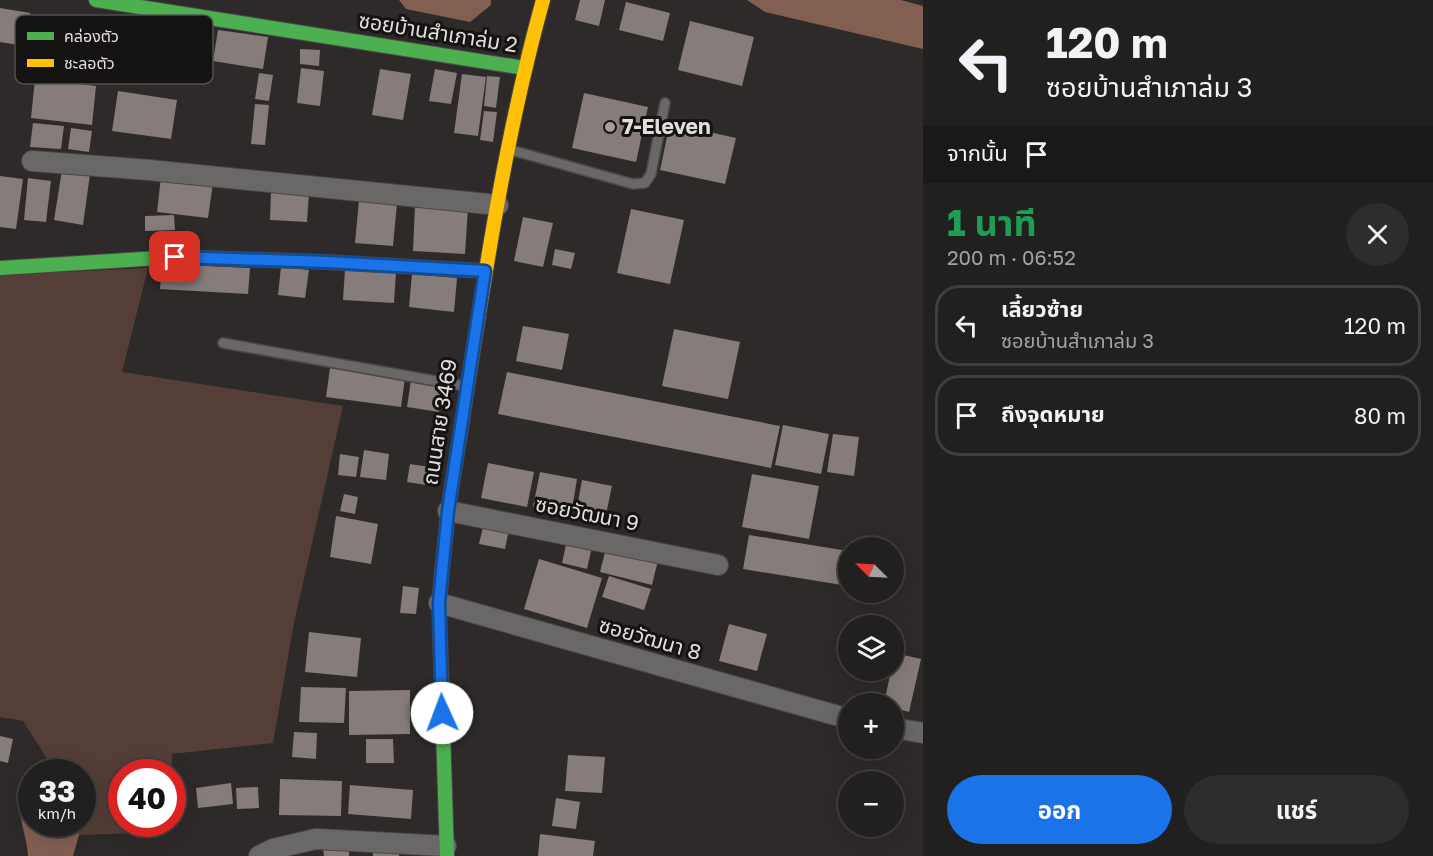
<!DOCTYPE html>
<html lang="th">
<head>
<meta charset="utf-8">
<style>
  :root { --surface:#22201f; --page:#2e2d2c; --text:#f1f3f6; --muted:#a2a3a4; --line:#3f3e3d; --accent:#1a73e8 }
  body { margin:0; font-family:"Golos Text","Noto Sans Thai",sans-serif; background:var(--page); color:var(--text); height:100vh; display:flex; flex-direction:column; font-size:22px; white-space:nowrap }
  * { box-sizing:border-box; margin:0 }
  p { font-size:20px; color:var(--muted) }
  .icon { flex:none; width:33px; height:33px; fill:none; stroke:currentColor; stroke-width:2; stroke-linecap:round; stroke-linejoin:round }
  .map { position:relative; flex:1; overflow:hidden }
  .details { display:flex; flex-direction:column; background:var(--surface); width:510px }
  .details>* { flex:none }
  .banner { background:#22201f; color:var(--text); overflow:hidden }
  .needle { width:39px; rotate:294deg }
  .buttons { position:absolute; left:838px; top:537px; display:grid; gap:12px }
  .buttons a { display:grid; place-items:center; width:66px; height:66px; border-radius:50%; background:var(--surface); box-shadow:0 6px 24px #0002,0 0 0 2px var(--line); font-size:30px }
  .speed { position:absolute; left:18px; top:759px; display:flex; gap:12px; font-size:30px; font-weight:700; text-align:center }
  .speed>* { display:grid; place-content:center; width:78px; height:78px; border-radius:50%; background:var(--surface); box-shadow:0 6px 24px #0002,0 0 0 2px var(--line); line-height:1 }
  .speed small { font-size:15px; font-weight:400 }
  .speed .limit { border:9px solid #d22; background:#fff; color:#111 }
  .pin { position:absolute; display:grid; place-items:center; width:51px; height:51px; color:#fff; margin:-26px; border-radius:12px; box-shadow:0 3px 9px #0006 }
  .me { position:absolute; width:66px; margin:-33px; rotate:358deg; stroke-linejoin:round; filter:drop-shadow(0 0 4px #0008) }
  .turn { display:flex; align-items:center; gap:21px; height:126px; padding:0 24px; font-size:27px }
  .turn .icon { width:78px; height:78px; stroke-width:2.5 }
  .turn b { display:block; font-size:42px; line-height:51px }
  .then { display:flex; align-items:center; height:57px; padding:0 24px; background:#0003; gap:12px; font-size:22px }
  .round { display:grid; place-items:center; flex:none; width:63px; height:63px; border-radius:32px; background:var(--page) }
  .overview { display:flex; align-items:center; justify-content:space-between; height:102px; padding:0 24px }
  h1 { font-size:36px; font-weight:700; line-height:45px; color:#1e9e55 }
  .primary-button { display:flex; gap:12px; margin-top:auto; padding:12px 24px }
  .primary-button a { flex:1; height:69px; border-radius:36px; background:var(--accent); color:#fff; font-size:24px; font-weight:700; line-height:69px; text-align:center }
  .primary-button a+a { background:var(--page); color:var(--text) }
  ul { padding:0; list-style:none }
  li { display:flex; align-items:center; gap:18px; height:81px; margin:0 12px 9px; padding:0 12px; border:3px solid var(--line); border-radius:24px }
  li div { flex:1 }
  li b { display:block; font-size:22px }
  li em { font-style:normal }
  main { display:flex; flex:1; min-height:0 }
  .map>svg:first-child { display:block }
  .green { fill:#543e37 }
  .water { fill:#835f52 }
  .building { fill:#867c79 }
  .lines { fill:none; stroke-linecap:round; stroke-linejoin:round }
  .lane-casing { stroke:#4a4747; stroke-width:12 }
  .street-casing { stroke:#4a4747; stroke-width:22 }
  .fast-casing { stroke:#4a4747; stroke-width:16 }
  .slow-casing { stroke:#4a4747; stroke-width:16 }
  .lane { stroke:#6a6867; stroke-width:9 }
  .street { stroke:#6a6867; stroke-width:20 }
  .fast { stroke:#4caf50; stroke-width:14 }
  .slow { stroke:#ffc107; stroke-width:14 }
  .route-casing { stroke:#114b97; stroke-width:15 }
  .route { stroke:#1a73e8; stroke-width:10 }
  .poi-dot { fill:#a29f9e; stroke:#151312; stroke-width:2 }
  .labels { text-anchor:middle; stroke-width:6; stroke-linejoin:round; paint-order:stroke }
  .street-label { font-size:21px; fill:#e1dedd; stroke:#151312 }
  .poi-label { font-size:21px; font-weight:bold; fill:#e1dedd; stroke:#151312; text-anchor:start }
  .key { fill:#151312; stroke:#52504f; stroke-width:1.5 }
  .key-label { font-size:16px; fill:#e1dedd }
</style>
</head>
<body>
<main>
<div class="map">
<svg width="923" height="856" viewBox="0 0 923 856">
  <rect width="100%" height="100%" fill="#2d2a29"/>
  <!-- green -->
  <path class="green" d="M148,268l-26,104 221,34 -49,217 -21,120 -101,11 -1,18h-49v52h46v8l-89,3v-11h3v-52h-8l-7,-9h-17l-27,-42 -23,-4v-442z"/>
  <!-- water -->
  <g class="water">
    <path d="M399,0h92v5l-21,17 -64,-13z"/>
    <path d="M747,0h154l22,6v43l-158,-37z"/>
    <path d="M31,783l1,41h47v11l-6,21h-45c-1,-29 -19,-48 3,-73z"/>
  </g>
  <!-- building -->
  <g class="building">
    <path d="M580,0h25l-6,26 -24,-6z"/>
    <path d="M626,2l44,11 -7,28 -44,-11z"/>
    <path d="M0,8l30,5 -5,33 -25,-4z"/>
    <path d="M690,21l64,16 -12,49 -64,-16z"/>
    <path d="M218,30l50,7 -5,32 -50,-8z"/>
    <path d="M300,49l20,1 -1,16 -19,-2z"/>
    <path d="M301,68l23,3 -4,35 -23,-3z"/>
    <path d="M380,69l31,5 -8,46 -31,-5z"/>
    <path d="M435,69l22,4 -6,31 -22,-3z"/>
    <path d="M259,73l14,2 -4,26 -14,-2z"/>
    <path d="M462,74l24,3 -8,59 -24,-3z"/>
    <path d="M487,76l13,1 -4,31 -12,-2z"/>
    <path d="M35,79l61,7 -4,39 -61,-7z"/>
    <path d="M118,91l59,9 -6,39 -59,-8z"/>
    <path d="M584,93l64,14 -12,55 -64,-14z"/>
    <path d="M255,104l14,1 -4,40 -14,-1z"/>
    <path d="M484,111l13,1 -4,30 -13,-2z"/>
    <path d="M33,123l31,3 -3,23 -31,-2z"/>
    <path d="M670,123l66,15 -11,46 -65,-14z"/>
    <path d="M71,128l21,3 -3,21 -21,-3z"/>
    <path d="M62,170l28,4 -7,51 -29,-5z"/>
    <path d="M0,176l23,3 -7,50 -16,-2z"/>
    <path d="M161,177l52,6 -5,35 -51,-6z"/>
    <path d="M28,178l23,3 -5,41 -22,-2z"/>
    <path d="M271,191l38,2 -2,29 -37,-2z"/>
    <path d="M359,200l38,3 -4,43 -38,-3z"/>
    <path d="M415,205l53,3 -3,46 -52,-3z"/>
    <path d="M631,209l53,11 -14,64 -53,-11z"/>
    <path d="M174,215l1,15 -30,1v-15z"/>
    <path d="M523,217l30,6 -10,44 -29,-6z"/>
    <path d="M555,249l20,4 -4,16 -19,-4z"/>
    <path d="M162,264l88,4 -2,26 -88,-5z"/>
    <path d="M281,267l28,3 -4,28 -27,-3z"/>
    <path d="M345,269l51,3 -2,31 -51,-3z"/>
    <path d="M412,274l45,4 -3,34 -45,-5z"/>
    <path d="M523,326l46,8 -7,36 -46,-9z"/>
    <path d="M674,329l66,13 -12,57 -66,-13z"/>
    <path d="M330,368l75,10 -4,29 -75,-10z"/>
    <path d="M507,372l273,54 -9,42 -273,-54z"/>
    <path d="M411,380l32,4 -4,28 -32,-5z"/>
    <path d="M783,425l46,9 -8,40 -46,-9z"/>
    <path d="M833,434l26,3 -5,39 -27,-4z"/>
    <path d="M364,450l25,4 -3,26 -26,-3z"/>
    <path d="M340,454l19,3 -3,20 -18,-2z"/>
    <path d="M488,463l46,9 -7,35 -46,-9z"/>
    <path d="M410,464l20,3 -4,18 -19,-3z"/>
    <path d="M540,472l37,7 -6,36 -38,-8z"/>
    <path d="M752,474l67,12 -10,53 -67,-12z"/>
    <path d="M582,480l30,6 -7,33 -29,-6z"/>
    <path d="M344,494l14,3 -3,17 -15,-3z"/>
    <path d="M336,516l42,8 -7,40 -41,-7z"/>
    <path d="M485,518l25,6 -5,25 -26,-5z"/>
    <path d="M749,535l99,16 -6,34 -99,-16z"/>
    <path d="M568,536l25,6 -6,27 -25,-6z"/>
    <path d="M607,544l52,12 -7,29 -52,-13z"/>
    <path d="M539,559l63,19 -15,50 -63,-19z"/>
    <path d="M609,576l42,13 -7,21 -42,-13z"/>
    <path d="M403,586l16,2 -3,26 -16,-1z"/>
    <path d="M729,624l38,10 -10,37 -38,-10z"/>
    <path d="M309,632l52,6 -4,39 -52,-5z"/>
    <path d="M895,653l26,6 -12,53 -15,-4v-4h-10l7,-34h3z"/>
    <path d="M301,687l45,1 -2,35 -45,-1z"/>
    <path d="M410,690v44l-61,1v-44z"/>
    <path d="M294,732l23,1 -1,26 -24,-2z"/>
    <path d="M0,736l13,3 -5,24 -8,-2z"/>
    <path d="M366,739h27l1,24h-28z"/>
    <path d="M568,755l37,2 -3,36 -37,-2z"/>
    <path d="M280,779l62,2 -1,35 -62,-1z"/>
    <path d="M231,783l2,21 -35,4 -2,-20z"/>
    <path d="M350,785l63,5 -2,29 -63,-5z"/>
    <path d="M258,787l1,21 -22,1 -1,-21z"/>
    <path d="M556,798l24,4 -4,27 -24,-3z"/>
    <path d="M540,834l55,7 -2,15h-55z"/>
    <path d="M373,844h27l-1,12h-26z"/>
    <path d="M349,846v10h-25l-1,-8z"/>
  </g>
  <g class="lines">
    <!-- lane casing -->
    <g class="lane-casing">
      <g id="lane">
        <path d="M511,150l122,34 12,-1 6,-9 14,-71"/>
        <path d="M223,343l241,43"/>
      </g>
    </g>
    <!-- street casing -->
    <g class="street-casing">
      <g id="street">
        <path d="M32,161l117,9 349,35"/>
        <path d="M448,511l270,54"/>
        <path d="M439,603l410,116"/>
        <path d="M894,728l29,5"/>
        <path d="M259,856l14,-7 43,-10 130,7"/>
      </g>
    </g>
    <!-- fast casing -->
    <g class="fast-casing">
      <g id="fast">
        <path d="M96,0l428,68"/>
        <path d="M0,268l175,-11 152,5 158,9"/>
        <path d="M447,856l-8,-253 9,-92 11,-70"/>
      </g>
    </g>
    <!-- slow casing -->
    <g class="slow-casing">
      <path id="slow" d="M459,441c23,-147 44,-297 84,-441"/>
    </g>
    <!-- lane -->
    <use href="#lane" class="lane"/>
    <!-- street -->
    <use href="#street" class="street"/>
    <!-- fast -->
    <use href="#fast" class="fast"/>
    <!-- slow -->
    <use href="#slow" class="slow"/>
  </g>
  <g class="lines">
    <!-- route casing -->
    <g class="route-casing">
      <path id="route" d="M175,257l152,5 158,9 -37,240 -9,92 3,110"/>
    </g>
    <!-- route -->
    <use href="#route" class="route"/>
  </g>
  <!-- markers -->
  <circle class="poi-dot" cx="610" cy="127" r="6"/>
  <g class="labels">
    <!-- street labels -->
    <g class="street-label">
      <text transform="translate(438 33) rotate(9)" y="7">ซอยบ้านสำเภาล่ม 2</text>
      <text transform="translate(440 422) rotate(-81)" y="7">ถนนสาย 3469</text>
      <text transform="translate(587 514) rotate(11)" y="7">ซอยวัฒนา 9</text>
      <text transform="translate(650 639) rotate(16)" y="7">ซอยวัฒนา 8</text>
    </g>
    <!-- poi labels -->
    <g class="poi-label">
      <text x="622" y="134">7-Eleven</text>
    </g>
  </g>
  <!-- legend -->
  <rect x="15" y="15" width="198" height="69" rx="9" class="key"/>
  <rect x="27" y="32" width="27" height="8" fill="#4caf50"/>
  <rect x="27" y="59" width="27" height="8" fill="#ffc107"/>
  <g class="key-label">
    <text x="64" y="42">คล่องตัว</text>
    <text x="64" y="69">ชะลอตัว</text>
  </g>
</svg>
<div class="buttons">
<a><svg class="needle" viewBox="-14 -14 28 28"><path d="M0-13l5 13h-10z" fill="#e53935"/><path d="M0 13l5-13h-10z" fill="#a2a3a4"/></svg></a>
<a><svg class="icon" aria-label="layers" viewBox="0 0 24 24"><path d="M12 4l9 5-9 5-9-5zM3 14l9 5 9-5"/></svg></a>
<a>+</a>
<a>−</a>
</div>
<div class="speed"><div>33<small>km/h</small></div><div class="limit">40</div></div>
<div class="pin" style="left:175px;top:257px;background:#d93025"><svg class="icon" aria-label="arrive" viewBox="0 0 24 24"><path d="M6 21V4h12l-3 4 3 4H6"/></svg></div>
<svg class="me" style="left:442px;top:713px" viewBox="-20 -20 40 40"><circle r="19" fill="#fff"/><path d="M0-13L10 11 0 6-10 11z" fill="#1a73e8"/></svg>
</div>
<section class="details">
<div class="banner">
<div class="turn"><svg class="icon" aria-label="left" viewBox="0 0 24 24"><path d="M17 20v-9H6M10 6l-5 5 5 5"/></svg><div><b>120 m</b>ซอยบ้านสำเภาล่ม 3</div></div>
<div class="then">จากนั้น<svg class="icon" aria-label="arrive" viewBox="0 0 24 24"><path d="M6 21V4h12l-3 4 3 4H6"/></svg></div>
</div>
<div class="overview"><div><h1>1 นาที</h1><p>200 m · 06:52</p></div><a class="round"><svg class="icon" aria-label="close" viewBox="0 0 24 24"><path d="M6 6l12 12M18 6L6 18"/></svg></a></div>
<ul>
<li><svg class="icon" aria-label="left" viewBox="0 0 24 24"><path d="M17 20v-9H6M10 6l-5 5 5 5"/></svg><div><b>เลี้ยวซ้าย</b><p>ซอยบ้านสำเภาล่ม 3</p></div><em>120 m</em></li>
<li><svg class="icon" aria-label="arrive" viewBox="0 0 24 24"><path d="M6 21V4h12l-3 4 3 4H6"/></svg><div><b>ถึงจุดหมาย</b></div><em>80 m</em></li>
</ul>
<div class="primary-button"><a>ออก</a><a>แชร์</a></div>
</section>
</main>
</body>
</html>
